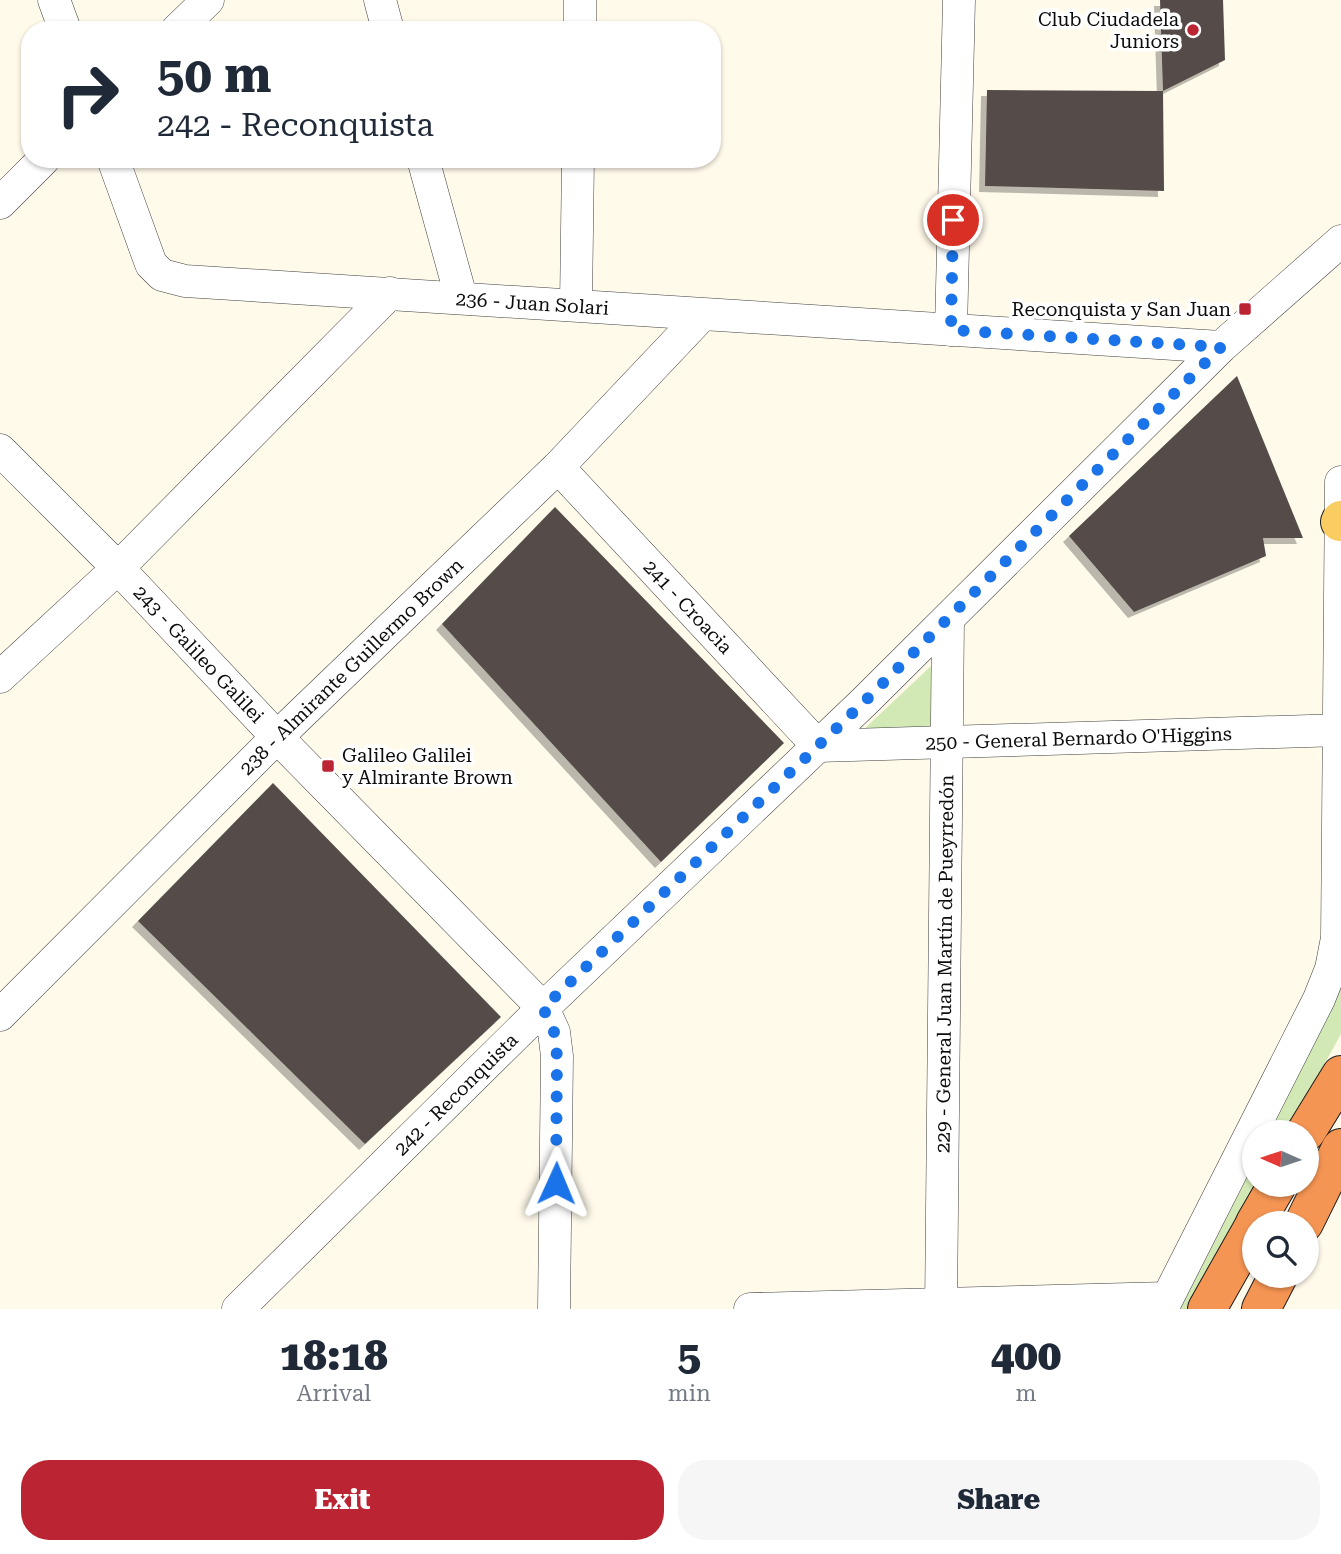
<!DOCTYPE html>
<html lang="en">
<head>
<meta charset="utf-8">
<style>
  :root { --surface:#fff; --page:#f6f6f7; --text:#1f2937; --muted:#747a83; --accent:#bb2432 }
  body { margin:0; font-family:"Roboto Serif",serif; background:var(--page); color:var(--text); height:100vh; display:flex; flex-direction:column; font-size:26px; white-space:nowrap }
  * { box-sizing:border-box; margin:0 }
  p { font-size:23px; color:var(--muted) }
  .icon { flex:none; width:38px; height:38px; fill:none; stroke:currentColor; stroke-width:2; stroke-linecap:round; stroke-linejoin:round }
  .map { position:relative; height:1309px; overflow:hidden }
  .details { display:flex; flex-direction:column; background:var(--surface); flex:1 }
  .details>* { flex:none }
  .banner { position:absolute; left:21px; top:21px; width:700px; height:147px; border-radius:28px; box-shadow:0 2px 5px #0004; background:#fff; color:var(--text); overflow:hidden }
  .needle { width:46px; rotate:273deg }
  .fabs { position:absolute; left:1242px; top:1120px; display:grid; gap:14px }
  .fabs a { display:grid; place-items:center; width:77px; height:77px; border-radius:50%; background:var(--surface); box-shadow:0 2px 5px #0004; font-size:35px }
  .pin { position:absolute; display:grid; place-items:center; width:60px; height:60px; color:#fff; margin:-30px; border:4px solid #fff; border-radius:50%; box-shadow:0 2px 7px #0007 }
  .me { position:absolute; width:77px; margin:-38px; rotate:1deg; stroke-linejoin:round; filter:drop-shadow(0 0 5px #0008) }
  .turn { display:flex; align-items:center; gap:24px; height:147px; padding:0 21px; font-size:32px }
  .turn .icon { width:91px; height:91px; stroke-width:2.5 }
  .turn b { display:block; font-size:49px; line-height:60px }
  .eta { display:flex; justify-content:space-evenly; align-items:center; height:119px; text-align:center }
  .eta b { font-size:42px; font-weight:800; line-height:49px }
  .button { display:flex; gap:14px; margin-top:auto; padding:14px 21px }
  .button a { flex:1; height:80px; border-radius:28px; background:var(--accent); color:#fff; font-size:28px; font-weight:800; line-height:80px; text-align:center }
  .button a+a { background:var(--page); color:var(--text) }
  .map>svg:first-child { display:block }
  .green { fill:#d2e9b5 }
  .building { fill:#544c48; filter:url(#shadow) }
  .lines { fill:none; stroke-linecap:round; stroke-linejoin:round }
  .minor-casing { stroke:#3f3f3f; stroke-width:33 }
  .major-casing { stroke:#1d1d1d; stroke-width:40 }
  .highway-casing { stroke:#1d1d1d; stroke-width:40 }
  .minor { stroke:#fff; stroke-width:32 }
  .major { stroke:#f9cd61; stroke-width:38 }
  .highway { stroke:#f59553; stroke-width:38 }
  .route { stroke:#1a73e8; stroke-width:12; stroke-dasharray:0 21.6 }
  .poi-dot { fill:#bb2432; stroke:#fff; stroke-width:2.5 }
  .labels { text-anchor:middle; stroke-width:7; stroke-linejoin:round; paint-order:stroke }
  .poi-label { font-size:19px; fill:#0c0c0c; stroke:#fff; text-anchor:end }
  .street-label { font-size:19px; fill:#0c0c0c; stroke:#fff }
</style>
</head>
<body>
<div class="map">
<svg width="1341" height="1309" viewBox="0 0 1341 1309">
  <defs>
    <filter id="shadow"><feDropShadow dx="-6" dy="6" stdDeviation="0" flood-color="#0004"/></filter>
  </defs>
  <rect width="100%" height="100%" fill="#fffaea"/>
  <!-- green -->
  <g class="green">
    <path d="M931,666l1,64 -71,2z"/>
    <path d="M1341,972v62l-54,98h-23z"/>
    <path d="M1255,1152v33h3l-69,124h-10z"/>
  </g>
  <!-- building -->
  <g class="building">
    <path d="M1160,0h63l2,60 -62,31z"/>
    <path d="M987,90l176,1 1,100 -179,-5z"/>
    <path d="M1237,376l66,162h-40l3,18 -132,56 -65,-76z"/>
    <path d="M555,507l229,236 -123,119 -219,-238z"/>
    <path d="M273,783l228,234 -136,127 -227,-223z"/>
  </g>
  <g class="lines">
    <!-- minor casing -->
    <g class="minor-casing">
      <g id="minor">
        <path d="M54,0l11,30"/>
        <path d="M380,0l8,30"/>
        <path d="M177,30l31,-30"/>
        <path d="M580,30v-30"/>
        <path id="s1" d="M113,159l38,105 11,11 23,6 1036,66"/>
        <path d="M423,159l38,138"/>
        <path d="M0,203l44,-44"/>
        <path d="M576,304l2,-145"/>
        <path d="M951,330l8,-330"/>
        <path id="s2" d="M0,450l118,118 159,169 266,271 11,24 3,24 -3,253"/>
        <path id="s3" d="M558,467l260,279 523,-16"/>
        <path d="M0,677l118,-109 272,-275"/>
        <path id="s4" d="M0,1015l277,-278 281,-270 144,-152"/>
        <path id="s5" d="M238,1309l305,-301 321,-306 357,-355 120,-106"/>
        <path d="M750,1309l417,-11"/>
        <path id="s6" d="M941,1309l7,-689"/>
        <path d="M1162,1309l157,-310 12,-30 6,-31 4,-456"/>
      </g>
    </g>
    <!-- major casing -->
    <g class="major-casing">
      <path id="major" d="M1340,522l1,-2"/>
    </g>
    <!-- highway casing -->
    <g class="highway-casing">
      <g id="highway">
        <path d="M1306,1132l35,-57"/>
        <path d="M1255,1223l22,-38"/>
        <path d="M1304,1223l37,-75"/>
        <path d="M1207,1309l48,-85"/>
        <path d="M1261,1309l17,-33"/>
      </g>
    </g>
    <!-- minor -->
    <use href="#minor" class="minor"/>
    <!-- major -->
    <use href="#major" class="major"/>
    <!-- highway -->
    <use href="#highway" class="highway"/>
  </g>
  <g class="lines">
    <!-- route -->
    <path class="route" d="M556,1183l1,-127 -3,-24 -11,-24 321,-306 357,-355 -270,-17 2,-110"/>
  </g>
  <!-- markers -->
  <g class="poi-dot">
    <circle cx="1193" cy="30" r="7"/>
    <rect x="1238" y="302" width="14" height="14" rx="3.5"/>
    <rect x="321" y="759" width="14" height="14" rx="3.5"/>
  </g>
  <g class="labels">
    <!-- poi labels -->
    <g class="poi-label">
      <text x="1179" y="26">Club Ciudadela<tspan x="1179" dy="22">Juniors</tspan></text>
      <text x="1231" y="316">Reconquista y San Juan</text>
      <text x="342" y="762" text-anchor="start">Galileo Galilei<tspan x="342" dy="22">y Almirante Brown</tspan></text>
    </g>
    <!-- street labels -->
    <g class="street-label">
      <text dy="7" stroke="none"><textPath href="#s1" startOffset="499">236 - Juan Solari</textPath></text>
      <text dy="7" stroke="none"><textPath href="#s3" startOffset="191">241 - Croacia</textPath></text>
      <text dy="7" stroke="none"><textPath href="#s2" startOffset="285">243 - Galileo Galilei</textPath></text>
      <text dy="7" stroke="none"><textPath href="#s4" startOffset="495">238 - Almirante Guillermo Brown</textPath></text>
      <text dy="7" stroke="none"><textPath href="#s3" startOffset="642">250 - General Bernardo O'Higgins</textPath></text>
      <text dy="7" stroke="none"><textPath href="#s6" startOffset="345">229 - General Juan Martín de Pueyrredón</textPath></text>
      <text dy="7" stroke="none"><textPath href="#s5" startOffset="306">242 - Reconquista</textPath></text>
    </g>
  </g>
</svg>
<div class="fabs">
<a><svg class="needle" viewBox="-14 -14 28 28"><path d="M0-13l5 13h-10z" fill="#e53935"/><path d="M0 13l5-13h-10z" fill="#747a83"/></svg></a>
<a><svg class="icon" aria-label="search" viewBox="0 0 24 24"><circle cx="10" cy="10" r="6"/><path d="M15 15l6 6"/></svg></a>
</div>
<div class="pin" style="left:953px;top:220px;background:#d93025"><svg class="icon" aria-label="arrive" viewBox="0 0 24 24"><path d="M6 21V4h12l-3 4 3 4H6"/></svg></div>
<svg class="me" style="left:556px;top:1183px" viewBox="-20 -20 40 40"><path d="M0-17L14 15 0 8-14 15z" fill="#1a73e8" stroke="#fff" stroke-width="4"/></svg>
<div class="banner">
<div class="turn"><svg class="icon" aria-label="right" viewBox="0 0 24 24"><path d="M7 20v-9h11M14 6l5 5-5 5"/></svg><div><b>50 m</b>242 - Reconquista</div></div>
</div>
</div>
<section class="details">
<div class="eta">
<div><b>18:18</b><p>Arrival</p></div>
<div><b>5</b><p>min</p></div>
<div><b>400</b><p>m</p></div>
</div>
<div class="button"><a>Exit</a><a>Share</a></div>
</section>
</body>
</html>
